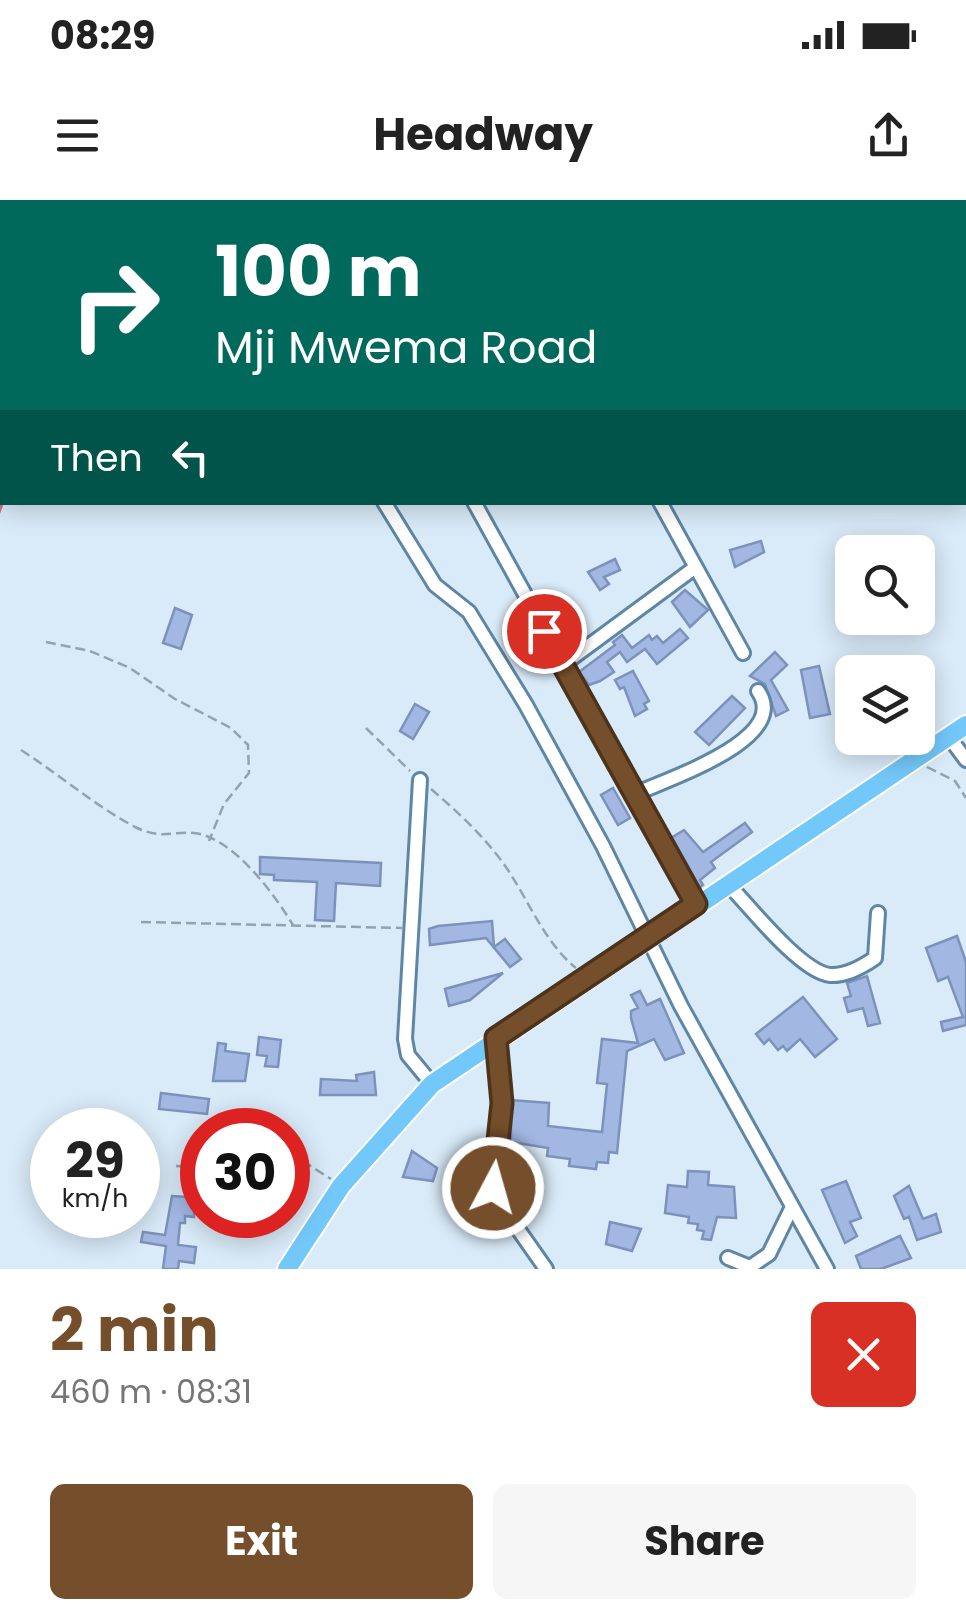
<!DOCTYPE html>
<html lang="en">
<head>
<meta charset="utf-8">
<style>
  :root { --surface:#fff; --page:#f6f6f6; --text:#222; --muted:#767676; --accent:#754f2b }
  body { margin:0; font-family:Poppins,sans-serif; background:var(--page); color:var(--text); height:100vh; display:flex; flex-direction:column; font-size:38px; white-space:nowrap }
  * { box-sizing:border-box; margin:0 }
  p { font-size:32px; color:var(--muted) }
  .icon { flex:none; width:55px; height:55px; fill:none; stroke:currentColor; stroke-width:2; stroke-linecap:round; stroke-linejoin:round }
  .map { position:relative; height:1069px; overflow:hidden }
  .sheet { display:flex; flex-direction:column; background:var(--surface); flex:1 }
  .sheet>* { flex:none }
  .top-card { position:absolute; left:0px; top:0px; width:968px; height:305px; box-shadow:0 5px 25px #0003; background:#00695c; color:#fff; overflow:hidden }
  .buttons { position:absolute; left:835px; top:335px; display:grid; gap:20px }
  .buttons a { display:grid; place-items:center; width:100px; height:100px; border-radius:15px; background:var(--surface); box-shadow:0 5px 25px #0003; font-size:50px }
  .speed { position:absolute; left:30px; top:908px; display:flex; gap:20px; font-size:50px; font-weight:700; text-align:center }
  .speed>* { display:grid; place-content:center; width:130px; height:130px; border-radius:50%; background:var(--surface); box-shadow:0 5px 25px #0003; line-height:1 }
  .speed small { font-size:25px; font-weight:400 }
  .speed .limit { border:15px solid #d22; background:#fff; color:#111 }
  .pin { position:absolute; display:grid; place-items:center; width:85px; height:85px; color:#fff; margin:-42px; border:5px solid #fff; border-radius:50%; box-shadow:0 2px 10px #0007 }
  .me { position:absolute; width:110px; margin:-55px; rotate:6deg; stroke-linejoin:round; filter:drop-shadow(0 0 8px #0008) }
  .turn { display:flex; align-items:center; gap:35px; height:210px; padding:0 50px; font-size:45px }
  .turn .icon { width:130px; height:130px; stroke-width:2.5 }
  .turn b { display:block; font-size:70px; line-height:85px }
  .then { display:flex; align-items:center; height:95px; padding:0 50px; background:#0003; gap:20px; font-size:38px }
  .round { display:grid; place-items:center; flex:none; width:105px; height:105px; border-radius:15px; background:var(--page) }
  .head { display:flex; align-items:center; justify-content:space-between; height:170px; padding:0 50px }
  h1 { font-size:60px; font-weight:700; line-height:75px; color:var(--accent) }
  .action { display:flex; gap:20px; margin-top:auto; padding:20px 50px }
  .action a { flex:1; height:115px; border-radius:15px; background:var(--accent); color:#fff; font-size:40px; font-weight:700; line-height:115px; text-align:center }
  .action a+a { background:var(--page); color:var(--text) }
  .status { display:flex; justify-content:space-between; align-items:center; height:70px; padding:0 50px; background:var(--surface); direction:ltr }
  .status svg { height:28px; fill:currentColor }
  header { display:flex; justify-content:space-between; align-items:center; height:130px; padding:0 50px; background:var(--surface); font-size:45px; font-weight:700 }
  .map>svg:first-child { display:block }
  .water { fill:#d86d8b }
  .building { fill:#a2b8e3; stroke:#7d92bb; stroke-width:2.5 }
  .lines { fill:none; stroke-linecap:round; stroke-linejoin:round }
  .minor-casing { stroke:#5e86a5; stroke-width:18 }
  .major-casing { stroke:#fff; stroke-width:22 }
  .path { stroke:#91a2b0; stroke-width:2.5; stroke-dasharray:10 5; stroke-linecap:butt }
  .minor { stroke:#fff; stroke-width:12 }
  .major { stroke:#73c8fa; stroke-width:18 }
  .route-casing { stroke:#4c331c; stroke-width:25 }
  .route { stroke:#754f2b; stroke-width:18 }
</style>
</head>
<body>
<div class="status"><b>08:29</b><svg viewBox="0 0 49 12"><path d="M0 12V9h3v3zM5 12V6h3v6zM10 12V3h3v9zM15 12V0h3v12zM26 1h20v11H26zM47 4h2v5h-2z"/></svg></div>
<header><svg class="icon" aria-label="menu" viewBox="0 0 24 24"><path d="M4 6h16M4 12h16M4 18h16"/></svg>Headway<svg class="icon" aria-label="share" viewBox="0 0 24 24"><path d="M12 15V3M7 8l5-5 5 5M5 13v7h14v-7"/></svg></header>
<div class="map">
<svg width="966" height="1069" viewBox="0 0 966 1069">
  <rect width="100%" height="100%" fill="#d9eaf8"/>
  <!-- water -->
  <path class="water" d="M0,0h297l-295,2 2,301 -4,11z"/>
  <!-- building -->
  <g class="building">
    <path d="M761,341l3,11 -29,15 -5,-17z"/>
    <path d="M615,359l5,11 -16,7 5,7 -9,6 -12,-18z"/>
    <path d="M685,390l23,20 -18,17 -18,-25z"/>
    <path d="M175,408l17,7 -11,34 -18,-6z"/>
    <path d="M680,429l8,9 -31,26 -12,-15 -18,13 -7,-10 -13,10 7,10 -14,9 -11,4 -10,-13 36,-27 -2,-3 9,-7 10,13 17,-13 3,5 5,-4 6,7z"/>
    <path d="M775,452l12,13 -16,15 17,30 -12,6 -11,-32 -15,-8z"/>
    <path d="M819,466l11,48 -20,4 -9,-48z"/>
    <path d="M633,471l16,30 -5,3 3,5 -12,7 -11,-29 -4,2 -5,-9z"/>
    <path d="M732,496l13,12 -36,37 -14,-13z"/>
    <path d="M415,504l14,8 -16,27 -13,-8z"/>
    <path d="M613,588l17,30 -12,7 -17,-30z"/>
    <path d="M745,623l7,9 -41,30 4,6 -15,12 3,5 -4,3 -28,-50 13,-8 19,22z"/>
    <path d="M260,657l121,6 -1,23 -44,-3 -2,38 -19,-1 2,-38 -43,-2v-5l-14,-1z"/>
    <path d="M492,721l2,26 11,-8 16,20 -11,8 -24,-29 -56,7 -1,-16 9,-3z"/>
    <path d="M957,736l9,26v63l-23,6 -2,-9 22,-5 -15,-40 -10,4 -12,-33z"/>
    <path d="M503,773l-33,27 -21,6 -4,-17z"/>
    <path d="M867,776l13,47 -12,3 -5,-18 -15,4 -4,-14 7,-2 -4,-13z"/>
    <path d="M640,791l7,14 13,-6 24,54 -19,7 -11,-21 -27,12 -10,102 -8,-1 -1,11 -11,-1 -1,7 -27,-3 1,-7 -23,-3 1,-8 -37,-6v-42l38,3 -1,23 54,6 5,-48 -10,-1 5,-44 36,4 -7,-25v-7l7,-3 -7,-13z"/>
    <path d="M803,797l34,42 -22,18 -15,-18 -13,12 -4,-5 -5,4 -9,-11 -5,5 -8,-10z"/>
    <path d="M259,837l22,3 -3,27 -13,-1 2,-10 -10,-1z"/>
    <path d="M218,843l8,1 -1,7 24,3 -4,27h-32z"/>
    <path d="M374,872l2,23h-56l1,-16 36,2 -1,-6z"/>
    <path d="M161,893l48,6 -2,15 -48,-5z"/>
    <path d="M412,951l25,17 -4,13 -30,-4z"/>
    <path d="M688,971l21,1 -1,13 26,2 2,31 -19,-1 -6,23 -9,-1 2,-8 -7,-1 1,-6 -10,-1 1,-6 -24,-4 3,-28 19,2z"/>
    <path d="M846,981l15,37 -11,4 7,14 -12,7 -23,-53z"/>
    <path d="M909,986l14,33 13,-5 5,18 -24,8 -8,-23 -5,2 -10,-23z"/>
    <path d="M172,996l30,2v15l-8,-1v5l-9,-1v7h-5l-2,22 18,2 -2,16 -15,-2 -1,8h-15l3,-23 -25,-4 2,-10 22,3z"/>
    <path d="M610,1022l31,7 -9,22 -26,-7z"/>
    <path d="M900,1036l11,22 -30,11h-20l-5,-13z"/>
  </g>
  <g class="lines">
    <!-- minor casing -->
    <g class="minor-casing">
      <g id="minor">
        <path d="M427,0l2,2"/>
        <path d="M879,0l2,2"/>
        <path d="M965,39h1"/>
        <path d="M384,302l51,83 34,27 57,93 77,141 78,160 146,263"/>
        <path d="M474,302l222,402"/>
        <path d="M660,302l83,151"/>
        <path d="M564,464l129,-95"/>
        <path d="M949,537l17,23"/>
        <path d="M420,580l-15,259 3,16 24,29"/>
        <path d="M635,594c32,-15 157,-55 123,-103"/>
        <path d="M728,684c21,22 73,88 102,91 16,1 32,-8 45,-17l3,-45"/>
        <path d="M496,838l6,42 -8,115 52,74"/>
        <path d="M728,1058l22,9 19,-13 23,-47"/>
      </g>
    </g>
    <!-- major casing -->
    <g class="major-casing">
      <path id="major" d="M287,1069l54,-83 91,-102 534,-359"/>
    </g>
    <!-- path -->
    <g class="path">
      <path d="M540,0l1,2"/>
      <path d="M734,0l1,2"/>
      <path d="M827,0l3,2"/>
      <path d="M804,2l7,-2"/>
      <path d="M46,442l44,9 40,17 45,31 56,29 17,17 1,28 -25,31 -15,37"/>
      <path d="M366,528l44,43"/>
      <path d="M21,550c39,25 73,55 114,77 27,13 35,4 59,6 39,4 81,62 99,92"/>
      <path d="M927,567l28,14 11,17"/>
      <path d="M431,589c28,24 56,50 77,81 21,32 38,74 68,98"/>
      <path d="M141,722l261,6"/>
      <path d="M288,960h13l30,19"/>
      <path d="M176,966l26,1"/>
    </g>
    <!-- minor -->
    <use href="#minor" class="minor"/>
    <!-- major -->
    <use href="#major" class="major"/>
  </g>
  <g class="lines">
    <!-- route casing -->
    <g class="route-casing">
      <path id="route" d="M493,988l9,-85 -6,-65 200,-134 -152,-273"/>
    </g>
    <!-- route -->
    <use href="#route" class="route"/>
  </g>
</svg>
<div class="buttons">
<a><svg class="icon" aria-label="search" viewBox="0 0 24 24"><circle cx="10" cy="10" r="6"/><path d="M15 15l6 6"/></svg></a>
<a><svg class="icon" aria-label="layers" viewBox="0 0 24 24"><path d="M12 4l9 5-9 5-9-5zM3 14l9 5 9-5"/></svg></a>
</div>
<div class="speed"><div>29<small>km/h</small></div><div class="limit">30</div></div>
<div class="pin" style="left:544px;top:431px;background:#d93025"><svg class="icon" aria-label="arrive" viewBox="0 0 24 24"><path d="M6 21V4h12l-3 4 3 4H6"/></svg></div>
<svg class="me" style="left:493px;top:988px" viewBox="-20 -20 40 40"><circle r="17" fill="#754f2b" stroke="#fff" stroke-width="3"/><path d="M0-11L8 9 0 5-8 9z" fill="#fff"/></svg>
<div class="top-card">
<div class="turn"><svg class="icon" aria-label="right" viewBox="0 0 24 24"><path d="M7 20v-9h11M14 6l5 5-5 5"/></svg><div><b>100 m</b>Mji Mwema Road</div></div>
<div class="then">Then<svg class="icon" aria-label="left" viewBox="0 0 24 24"><path d="M17 20v-9H6M10 6l-5 5 5 5"/></svg></div>
</div>
</div>
<section class="sheet">
<div class="head"><div><h1>2 min</h1><p>460 m · 08:31</p></div><a class="round" style="background:#d93025;color:#fff"><svg class="icon" aria-label="close" viewBox="0 0 24 24"><path d="M6 6l12 12M18 6L6 18"/></svg></a></div>
<div class="action"><a>Exit</a><a>Share</a></div>
</section>
</body>
</html>
